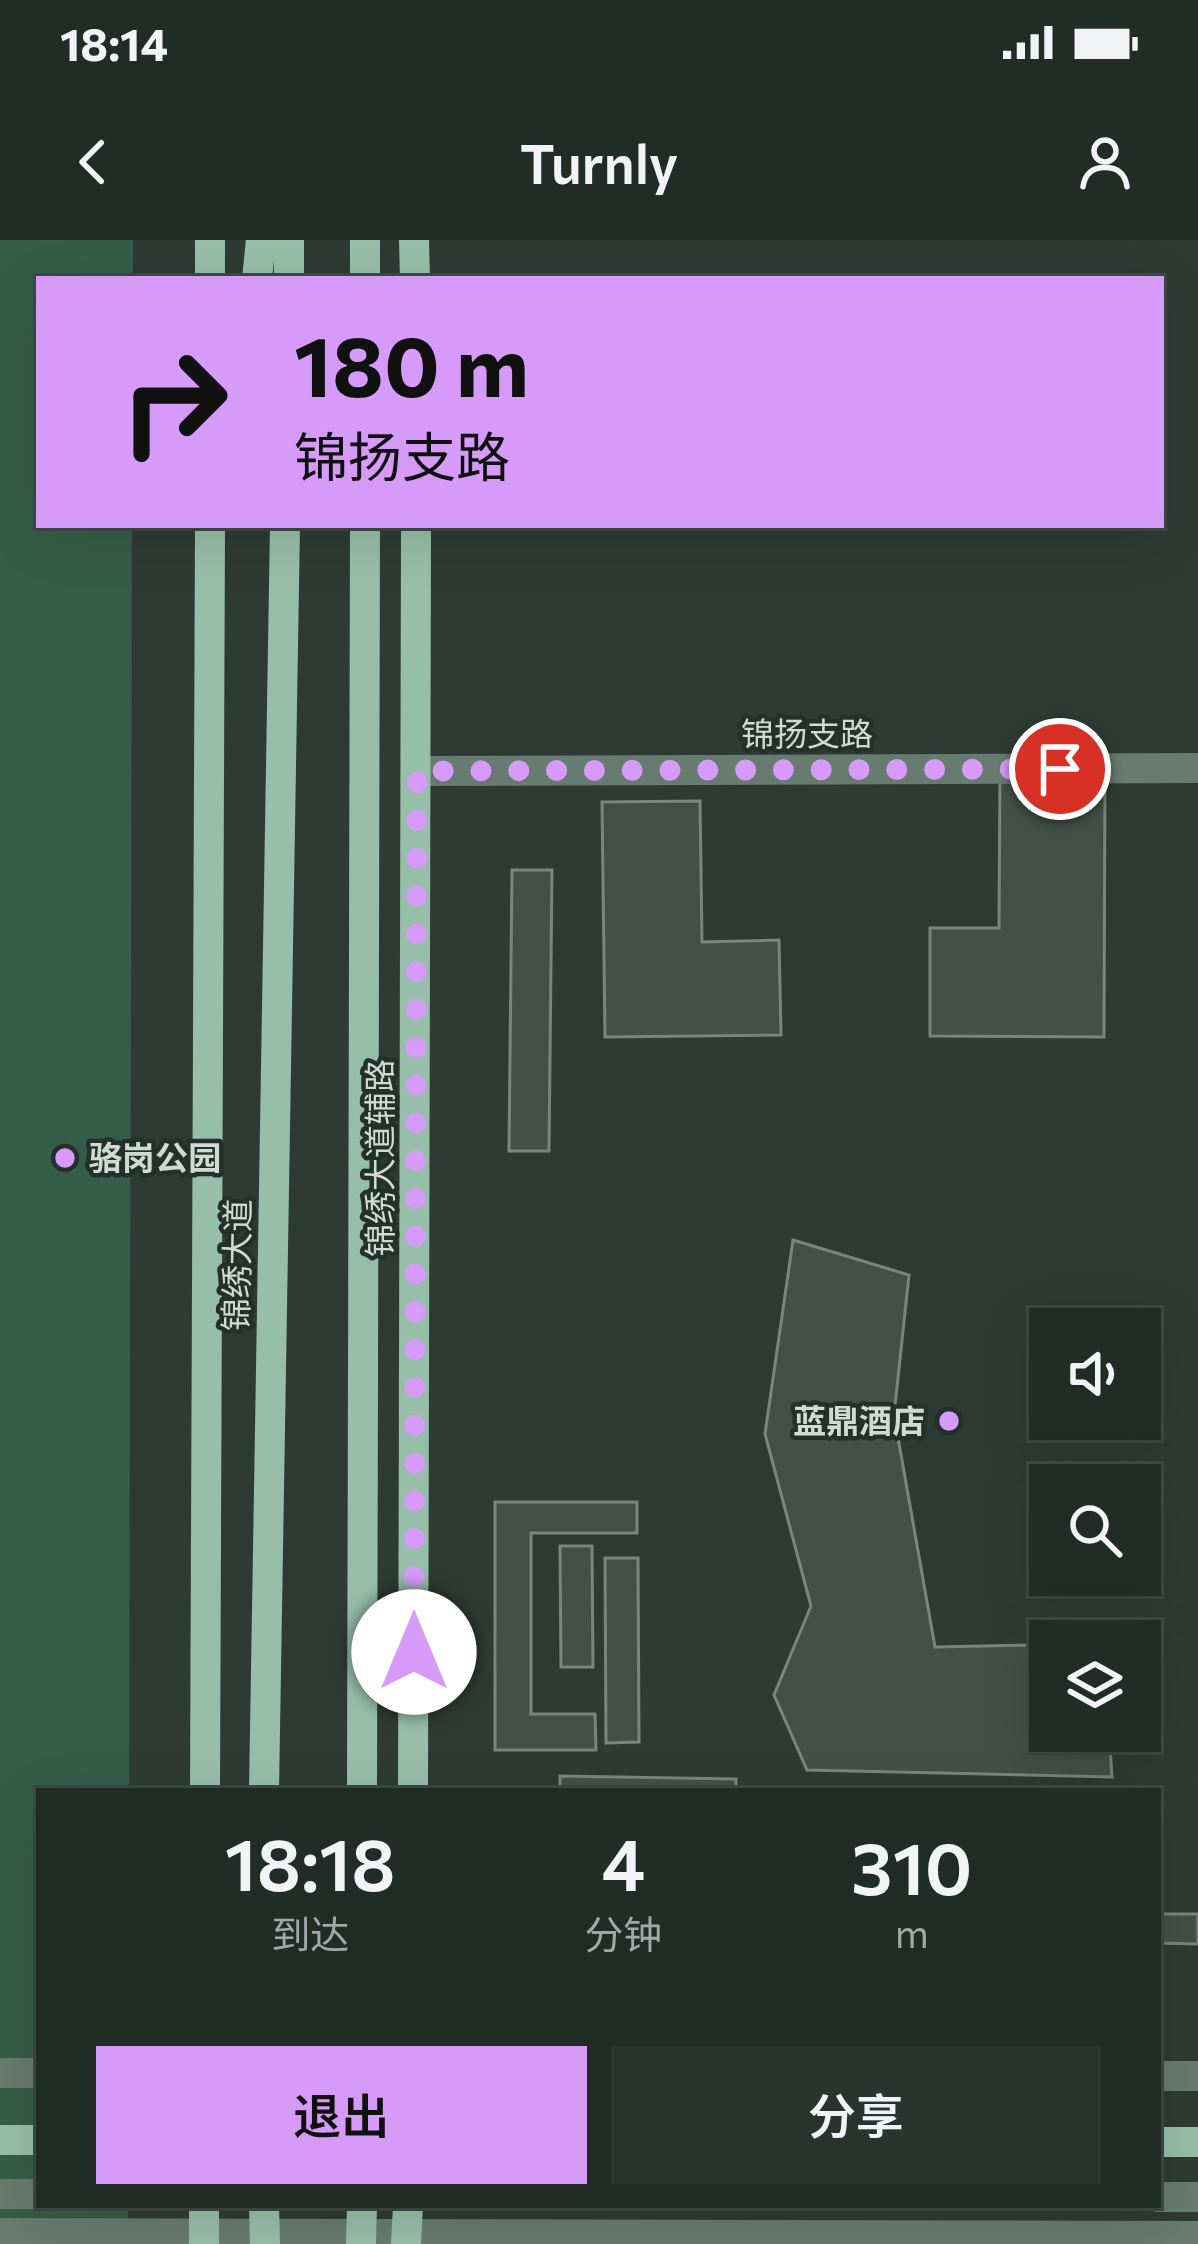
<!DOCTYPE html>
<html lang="zh">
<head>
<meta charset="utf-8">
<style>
  :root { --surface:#222c27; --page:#2a342f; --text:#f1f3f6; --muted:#a2a7a7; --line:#3f4844; --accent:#d69bf9 }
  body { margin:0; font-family:Commissioner,"Noto Sans SC",sans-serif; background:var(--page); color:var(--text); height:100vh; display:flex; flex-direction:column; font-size:45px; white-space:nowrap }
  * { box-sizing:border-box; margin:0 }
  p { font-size:39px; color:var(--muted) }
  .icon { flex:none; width:66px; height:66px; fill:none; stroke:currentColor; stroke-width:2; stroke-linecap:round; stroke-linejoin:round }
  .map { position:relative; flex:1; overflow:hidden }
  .details { position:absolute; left:36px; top:1548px; width:1125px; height:420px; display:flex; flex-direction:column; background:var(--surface); border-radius:0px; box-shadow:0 12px 48px #0002,0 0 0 3px var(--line) }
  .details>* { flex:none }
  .top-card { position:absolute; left:36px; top:36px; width:1128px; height:252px; border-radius:0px; box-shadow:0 12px 48px #0002,0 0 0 3px var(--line); background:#d69bf9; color:#111; overflow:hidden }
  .tools { position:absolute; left:1029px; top:1068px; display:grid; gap:24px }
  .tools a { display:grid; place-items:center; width:132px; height:132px; border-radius:0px; background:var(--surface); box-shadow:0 12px 48px #0002,0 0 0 3px var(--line); font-size:60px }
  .pin { position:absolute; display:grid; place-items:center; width:102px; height:102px; color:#fff; margin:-51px; border:6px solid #fff; border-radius:50%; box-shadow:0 3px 12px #0007 }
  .me { position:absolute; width:132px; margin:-66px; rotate:0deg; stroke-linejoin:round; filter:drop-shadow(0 0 9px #0008) }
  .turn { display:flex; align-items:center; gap:42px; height:252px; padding:0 60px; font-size:54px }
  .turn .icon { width:156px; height:156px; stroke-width:2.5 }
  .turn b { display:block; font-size:84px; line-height:102px }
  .eta { display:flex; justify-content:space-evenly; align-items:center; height:204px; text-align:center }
  .eta b { font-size:72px; font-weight:600; line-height:84px }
  .primary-button { display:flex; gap:24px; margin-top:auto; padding:24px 60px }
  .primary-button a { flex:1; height:138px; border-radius:0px; background:var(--accent); color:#111; font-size:48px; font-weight:600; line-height:138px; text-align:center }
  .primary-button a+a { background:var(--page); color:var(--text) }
  .status { display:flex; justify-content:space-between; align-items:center; height:84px; padding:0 60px; background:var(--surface); direction:ltr }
  .status svg { height:33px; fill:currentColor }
  header { display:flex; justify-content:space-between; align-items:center; height:156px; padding:0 60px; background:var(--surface); font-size:54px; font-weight:600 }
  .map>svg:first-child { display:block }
  .green { fill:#355e4a }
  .building { fill:#435049; stroke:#77867e; stroke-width:3 }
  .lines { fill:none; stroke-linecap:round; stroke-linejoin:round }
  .minor { stroke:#687b71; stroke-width:30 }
  .major { stroke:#96bea9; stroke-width:30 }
  .route { stroke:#d69bf9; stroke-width:21; stroke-dasharray:0 37.8 }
  .poi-dot { fill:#d69bf9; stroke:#24312a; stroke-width:4.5 }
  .labels { text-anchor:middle; stroke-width:9; stroke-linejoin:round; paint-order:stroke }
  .street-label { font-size:33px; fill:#d1d9d5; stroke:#24312a }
  .poi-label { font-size:33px; font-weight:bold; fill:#d1d9d5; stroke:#24312a; text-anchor:start }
</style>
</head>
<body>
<div class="status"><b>18:14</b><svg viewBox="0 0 49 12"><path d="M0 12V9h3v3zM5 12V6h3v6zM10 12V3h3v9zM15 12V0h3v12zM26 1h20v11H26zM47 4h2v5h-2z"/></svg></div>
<header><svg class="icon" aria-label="back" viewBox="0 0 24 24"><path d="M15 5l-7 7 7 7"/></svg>Turnly<svg class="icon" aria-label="person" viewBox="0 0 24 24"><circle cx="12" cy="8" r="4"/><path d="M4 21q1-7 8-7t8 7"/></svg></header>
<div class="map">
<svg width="1198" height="2004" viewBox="0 0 1198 2004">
  <rect width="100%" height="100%" fill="#2e3b34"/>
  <!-- green -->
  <path class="green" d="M0,0h133v39h-94v246h93l-3,1266h-90v414h89v39h-128z"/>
  <!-- building -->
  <g class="building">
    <path d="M1000,529l105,1 -1,267 -174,-1v-108h69z"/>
    <path d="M700,561l2,141 77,-2 2,95 -176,2 -3,-235z"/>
    <path d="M512,630h40l-3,281h-40z"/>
    <path d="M793,1000l116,35 -15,140 41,232 98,-2 17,16v70h59l3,46 -305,-7 -33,-75 37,-89 -46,-172z"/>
    <path d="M495,1262h142v31h-106v181h64l1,36h-101z"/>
    <path d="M560,1306h32l1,121h-32z"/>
    <path d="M605,1318h33l1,184 -33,1z"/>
    <path d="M560,1536l176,3v12h-176z"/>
    <path d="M1158,1674h40v30l-40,-1z"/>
  </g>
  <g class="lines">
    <!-- minor -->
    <g class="minor">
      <path d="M417,531l781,-3"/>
      <path d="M0,1833h39"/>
      <path d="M1158,1836h40"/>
      <path d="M0,1954h39"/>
      <path d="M1158,1957h40"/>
      <path d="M0,1993l1198,3"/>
    </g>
    <!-- major -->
    <g class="major">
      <path d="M365,0v39"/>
      <path d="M414,0l1,39"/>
      <path d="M210,39v-39"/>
      <path d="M257,39l4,-39"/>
      <path d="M289,39v-39"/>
      <path d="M205,1551l5,-1266"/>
      <path d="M264,1551l21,-1266"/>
      <path d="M362,1551l3,-1266"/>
      <path d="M413,1551l3,-1266"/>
      <path d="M0,1900h39"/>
      <path d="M1158,1902h40"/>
      <path d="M204,1965v39"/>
      <path d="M264,1965l1,39"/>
      <path d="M361,2004l1,-39"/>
      <path d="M406,2004l2,-39"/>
    </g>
  </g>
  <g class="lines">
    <!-- route -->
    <path class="route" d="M414,1412l3,-881 643,-2"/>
  </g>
  <!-- markers -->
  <g class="poi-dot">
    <circle cx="65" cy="918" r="12"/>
    <circle cx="949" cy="1181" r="12"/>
  </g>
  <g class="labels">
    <!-- street labels -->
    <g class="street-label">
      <text x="807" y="506">锦扬支路</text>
      <text transform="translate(380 918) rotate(-90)" y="12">锦绣大道辅路</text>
      <text transform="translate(237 1025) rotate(-89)" y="12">锦绣大道</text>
    </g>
    <!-- poi labels -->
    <g class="poi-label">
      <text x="89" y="930">骆岗公园</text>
      <text x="925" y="1193" text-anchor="end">蓝鼎酒店</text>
    </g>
  </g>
</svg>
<div class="tools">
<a><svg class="icon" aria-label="sound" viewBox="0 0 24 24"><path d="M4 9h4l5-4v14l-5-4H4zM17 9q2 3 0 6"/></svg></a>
<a><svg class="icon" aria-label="search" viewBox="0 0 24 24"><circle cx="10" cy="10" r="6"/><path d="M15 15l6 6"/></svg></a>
<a><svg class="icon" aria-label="layers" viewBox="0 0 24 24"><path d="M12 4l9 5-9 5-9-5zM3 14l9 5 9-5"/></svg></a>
</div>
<div class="pin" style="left:1060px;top:529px;background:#d93025"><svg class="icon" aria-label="arrive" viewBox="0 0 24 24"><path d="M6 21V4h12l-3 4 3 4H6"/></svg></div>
<svg class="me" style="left:414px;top:1412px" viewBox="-20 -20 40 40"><circle r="19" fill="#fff"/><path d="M0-13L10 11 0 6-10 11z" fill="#d69bf9"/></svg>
<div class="top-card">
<div class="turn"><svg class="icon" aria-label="right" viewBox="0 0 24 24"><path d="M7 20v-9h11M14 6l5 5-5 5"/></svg><div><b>180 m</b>锦扬支路</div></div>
</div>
<section class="details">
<div class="eta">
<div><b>18:18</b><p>到达</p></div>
<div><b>4</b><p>分钟</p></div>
<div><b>310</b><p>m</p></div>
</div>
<div class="primary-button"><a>退出</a><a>分享</a></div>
</section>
</div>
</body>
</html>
